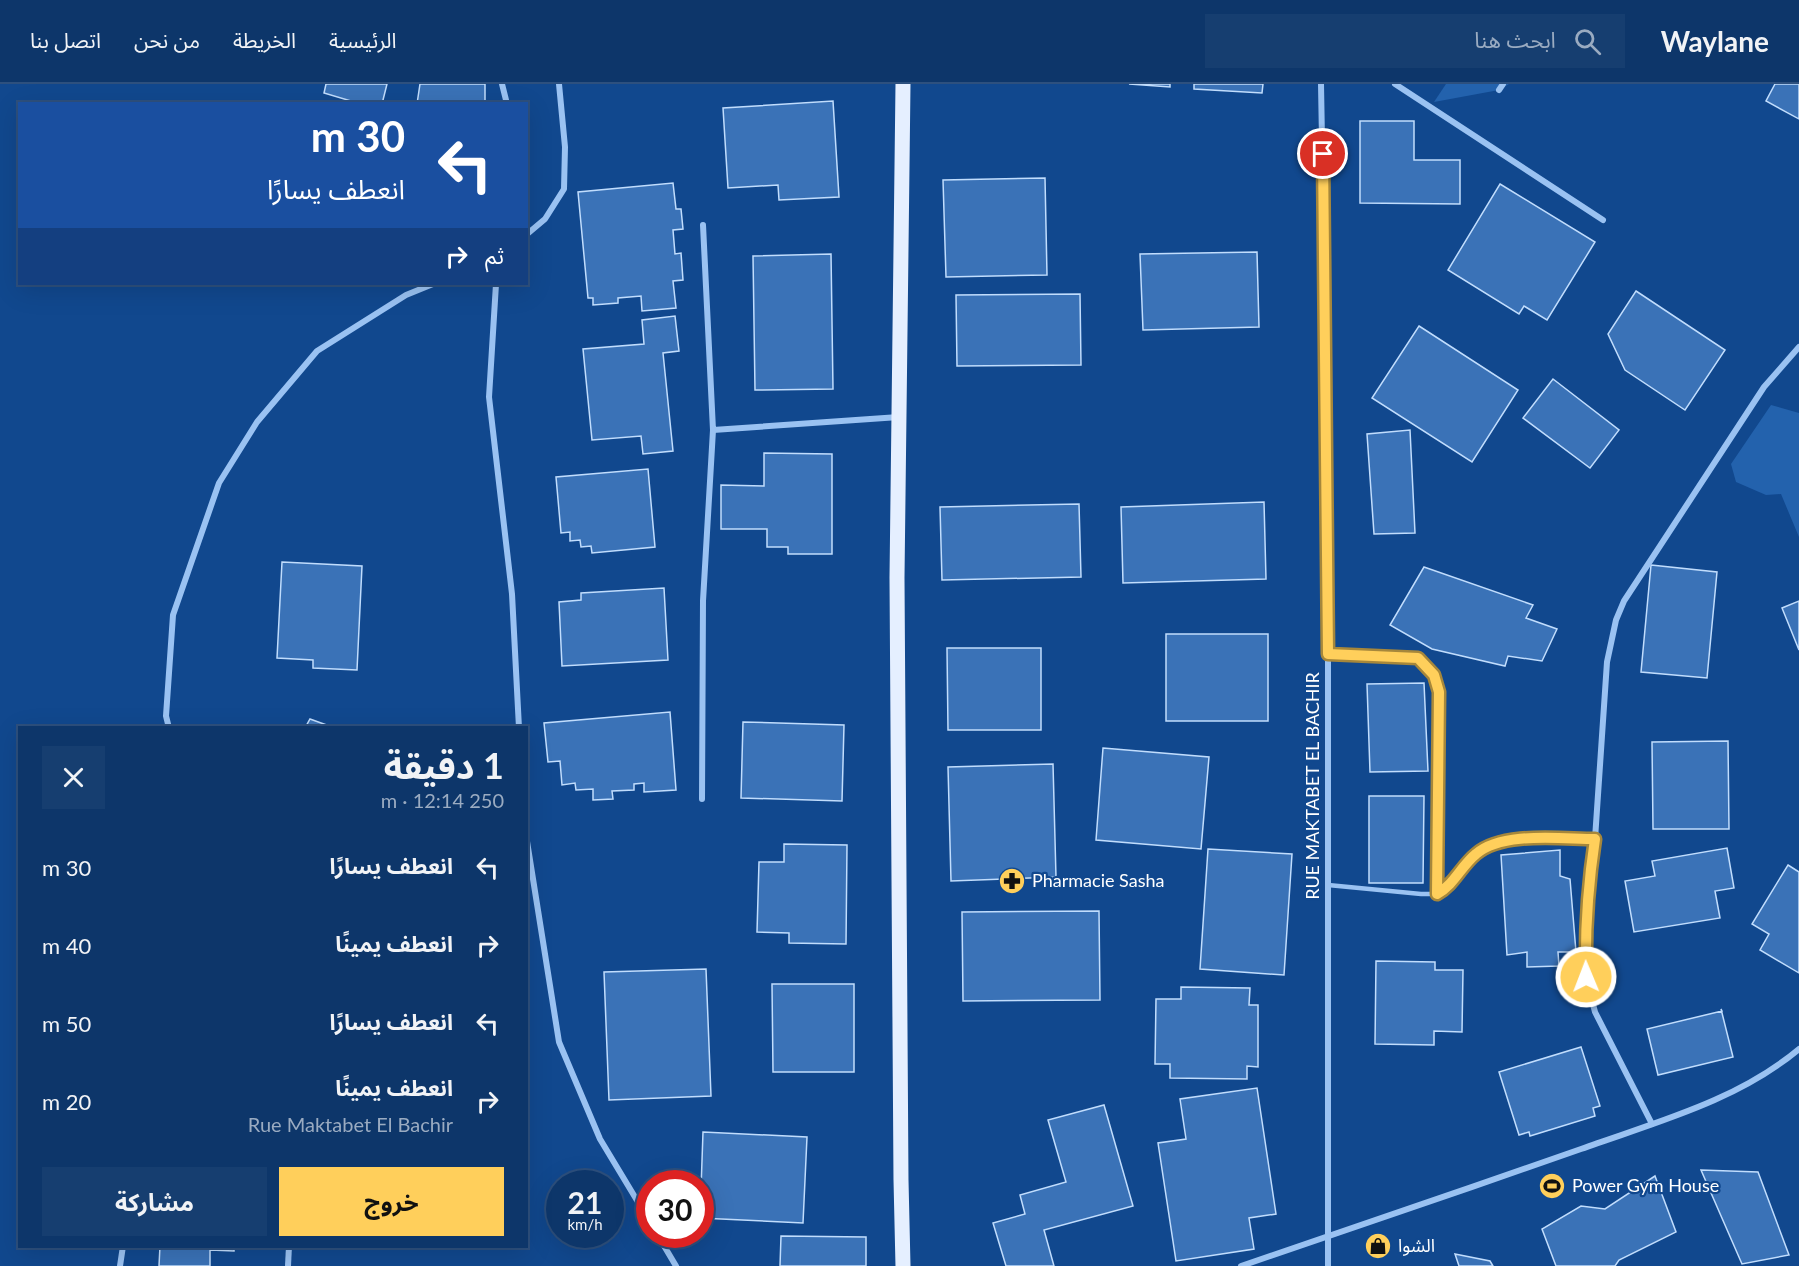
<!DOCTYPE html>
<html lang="ar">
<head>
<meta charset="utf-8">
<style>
  :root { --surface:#0d366a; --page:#163e70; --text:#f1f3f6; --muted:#9aabc1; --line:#2d507e; --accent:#ffcf5b }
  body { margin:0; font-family:Lato,"Noto Sans Arabic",sans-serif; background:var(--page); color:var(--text); direction:rtl; height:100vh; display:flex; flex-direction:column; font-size:22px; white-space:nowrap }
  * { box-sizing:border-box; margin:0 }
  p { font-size:20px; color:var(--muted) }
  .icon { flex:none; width:33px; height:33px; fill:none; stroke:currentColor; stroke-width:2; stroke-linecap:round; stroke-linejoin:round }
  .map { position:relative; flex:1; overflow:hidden; direction:ltr }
  .details { position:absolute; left:18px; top:642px; width:510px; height:522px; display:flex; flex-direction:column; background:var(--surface); border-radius:0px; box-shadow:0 6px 24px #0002,0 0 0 2px var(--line); direction:rtl }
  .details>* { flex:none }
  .banner { position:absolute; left:18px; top:18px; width:510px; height:183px; border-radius:0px; box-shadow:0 6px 24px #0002,0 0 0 2px var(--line); direction:rtl; background:#1a4fa0; color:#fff; overflow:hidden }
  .speed { position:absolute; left:546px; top:1086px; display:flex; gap:12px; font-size:30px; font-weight:700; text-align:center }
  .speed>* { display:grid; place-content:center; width:78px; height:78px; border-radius:50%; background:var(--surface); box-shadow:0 6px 24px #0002,0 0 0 2px var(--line); line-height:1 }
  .speed small { font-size:15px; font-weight:400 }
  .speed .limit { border:9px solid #d22; background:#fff; color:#111 }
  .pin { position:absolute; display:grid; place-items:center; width:51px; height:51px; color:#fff; margin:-26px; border:3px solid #fff; border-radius:50%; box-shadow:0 2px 6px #0007 }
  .me { position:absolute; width:66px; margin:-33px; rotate:359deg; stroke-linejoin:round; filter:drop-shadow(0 0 4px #0008) }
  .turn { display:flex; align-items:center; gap:21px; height:126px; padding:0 24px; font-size:27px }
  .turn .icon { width:78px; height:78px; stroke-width:2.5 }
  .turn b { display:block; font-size:42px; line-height:51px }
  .then { display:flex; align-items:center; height:57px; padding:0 24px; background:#0003; gap:12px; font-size:22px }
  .round { display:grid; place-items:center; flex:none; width:63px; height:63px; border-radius:0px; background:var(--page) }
  .head { display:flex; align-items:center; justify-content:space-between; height:102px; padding:0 24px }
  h1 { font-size:36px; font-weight:700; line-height:45px }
  .action { display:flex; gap:12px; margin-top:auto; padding:12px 24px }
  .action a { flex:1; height:69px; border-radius:0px; background:var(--accent); color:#111; font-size:24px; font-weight:700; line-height:69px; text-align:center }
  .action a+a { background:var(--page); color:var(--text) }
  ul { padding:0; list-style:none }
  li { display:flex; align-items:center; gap:18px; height:78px; padding:0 24px }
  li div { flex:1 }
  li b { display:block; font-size:22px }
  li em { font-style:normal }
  header { display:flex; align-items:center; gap:36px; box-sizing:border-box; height:84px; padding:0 30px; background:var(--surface); border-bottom:2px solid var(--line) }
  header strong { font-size:28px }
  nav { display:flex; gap:33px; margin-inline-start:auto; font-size:21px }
  .search { width:420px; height:54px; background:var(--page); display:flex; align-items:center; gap:15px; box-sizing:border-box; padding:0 21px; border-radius:0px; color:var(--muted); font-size:22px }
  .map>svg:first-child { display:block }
  .green { fill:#2362ad }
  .building { fill:#3a72b7; stroke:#c1ddfd; stroke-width:1.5 }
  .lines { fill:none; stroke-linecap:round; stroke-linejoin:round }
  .service { stroke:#9ac2f2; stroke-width:4.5 }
  .minor { stroke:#9ac2f2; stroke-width:6 }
  .primary { stroke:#e5efff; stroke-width:15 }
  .route-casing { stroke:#a6873b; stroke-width:15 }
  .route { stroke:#ffcf5b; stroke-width:10 }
  .labels { text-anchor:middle; stroke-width:4.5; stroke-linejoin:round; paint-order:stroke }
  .street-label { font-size:18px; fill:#fff; stroke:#11488e }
  .poi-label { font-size:18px; fill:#fff; stroke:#11488e; text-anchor:start }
</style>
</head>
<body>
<header>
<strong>Waylane</strong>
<div class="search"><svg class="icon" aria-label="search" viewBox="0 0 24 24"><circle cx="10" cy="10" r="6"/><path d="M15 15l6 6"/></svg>ابحث هنا</div>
<nav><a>الرئيسية</a><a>الخريطة</a><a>من نحن</a><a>اتصل بنا</a></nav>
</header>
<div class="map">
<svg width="1799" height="1182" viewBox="0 0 1799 1182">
  <rect width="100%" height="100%" fill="#11488e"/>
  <!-- green -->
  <g class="green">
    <path d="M1446,0h63l-10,6 -65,12z"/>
    <path d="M1771,321l28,8v124l-18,-43 -15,1 -30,-13 -5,-18z"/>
  </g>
  <!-- building -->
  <g class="building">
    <path d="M326,0h61l-5,20h-21l-37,-11z"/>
    <path d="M420,0h65v20h-68z"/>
    <path d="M1129,0h41v3z"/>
    <path d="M1194,0h69l-1,9 -68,-4z"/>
    <path d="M1775,0h24v35l-33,-18z"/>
    <path d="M833,17l6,96 -60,3 -1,-15 -50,3 -5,-80z"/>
    <path d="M1360,37h54v39h46v44l-100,-1z"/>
    <path d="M1045,94l2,97 -101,2 -3,-97z"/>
    <path d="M673,99l3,26h5l2,20 -10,1 2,24 6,-1 2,27 -10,1 3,27 -34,3 -1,-15 -23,2v5l-25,2v-7h-5l-10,-106z"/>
    <path d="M1500,100l95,58 -48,78 -23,-14 -5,8 -71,-44z"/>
    <path d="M1257,168l2,75 -116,3 -3,-76z"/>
    <path d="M831,170l2,135 -78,1 -2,-134z"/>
    <path d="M1636,207l89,59 -40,60 -60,-40 -17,-36z"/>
    <path d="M1080,210l1,71 -124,1 -1,-71z"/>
    <path d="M675,232l4,35 -16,2 10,98 -30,3 -2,-18 -49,4 -9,-91 61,-5 -2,-24z"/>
    <path d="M1419,242l99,64 -46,72 -100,-64z"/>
    <path d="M1553,295l66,51 -29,38 -67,-50z"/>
    <path d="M1410,346l5,103 -41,1 -7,-100z"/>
    <path d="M764,369l68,1v100h-44v-7h-21v-18h-46v-44l43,1z"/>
    <path d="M648,385l7,78 -63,6 -1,-7 -10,1 -1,-7 -10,1v-9l-9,1 -5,-56z"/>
    <path d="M1264,418l2,77 -143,4 -2,-76z"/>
    <path d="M1079,420l2,73 -139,3 -2,-73z"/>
    <path d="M282,478l80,4 -5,104 -44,-2v-8l-36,-2z"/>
    <path d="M1651,481l66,7 -10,106 -66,-6z"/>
    <path d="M1424,483l109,38 -7,13 31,11 -15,32 -34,-5 -3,10 -73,-17 -42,-24z"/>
    <path d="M664,504l4,72 -106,6 -3,-64 22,-2v-7z"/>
    <path d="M1799,517v49l-17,-42z"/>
    <rect x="1166" y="550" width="102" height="87"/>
    <path d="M947,564h94v82h-93z"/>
    <path d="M1424,599l4,88 -58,1 -3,-88z"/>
    <path d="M670,628l6,78 -32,2v-9l-10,1v6l-22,1 1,8 -20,1v-11l-17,1 -1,-7 -13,2 -2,-24 -12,1 -4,-39z"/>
    <path d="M310,635l25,9h-30z"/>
    <path d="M743,638l101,3 -2,76 -101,-3z"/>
    <path d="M1728,657l1,88h-76l-1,-87z"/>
    <path d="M1103,664l106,9 -8,92 -105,-9z"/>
    <path d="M1053,680l3,113 -105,4 -3,-114z"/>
    <path d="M1369,712h55l-1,87h-54z"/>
    <path d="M784,760l63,1 -1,99 -57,-1v-10l-32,-1 2,-70h25z"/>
    <path d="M1727,764l7,40 -19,3 5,27 -86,14 -9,-51 30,-5 -3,-15z"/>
    <path d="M1208,765l84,5 -8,121 -84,-6z"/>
    <path d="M1560,766v26l10,3 6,73h-18l1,14 -32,1v-15l-20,3 -6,-100z"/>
    <path d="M1788,781l11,7v101l-39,-23 9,-16 -17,-10z"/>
    <path d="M1099,827l1,89 -137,1 -1,-89z"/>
    <path d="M1376,877l59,1v8h28l-1,62 -28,-1v14l-59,-1z"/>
    <path d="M706,885l5,127 -102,4 -5,-128z"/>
    <path d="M772,900h82v88h-81z"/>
    <path d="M1181,903l69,1 -1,17h9v62l-11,-1v13l-77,-1v-14h-15l1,-65h25z"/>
    <path d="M1721,925l12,48 -75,18 -11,-46 75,-18z"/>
    <path d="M1581,963l19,59 -7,2 2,8 -65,20 -1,-4 -10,3 -20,-63z"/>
    <path d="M1257,1004l19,126 -27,4 5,31 -78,12 -18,-118 28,-4 -6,-40z"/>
    <path d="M1104,1021l29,101 -89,24 10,36h-48l-13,-43 32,-9 -5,-19 46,-13 -18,-62z"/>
    <path d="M703,1048l104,5 -4,86 -103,-5z"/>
    <path d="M1701,1086l57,2 31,83 -47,9z"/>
    <path d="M1655,1092l21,56 -57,28 -4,6h-59l-14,-37 39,-23 24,3z"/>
    <path d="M781,1152l85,1v29h-86z"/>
    <path d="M160,1162h74v5l-24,-1v16h-51z"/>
    <path d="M1455,1170l35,7 3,5h-34z"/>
  </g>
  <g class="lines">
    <!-- service -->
    <g class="service">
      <path d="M1328,570l90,4 16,17 5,17 -2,202"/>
      <path d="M1328,801l93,9h16l8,-4 31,-36 18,-11 37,-4h64"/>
    </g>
    <!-- minor -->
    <g class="minor">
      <path d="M502,0l5,20"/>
      <path d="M1321,0l5,281 2,289v612"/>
      <path d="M1395,0l208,136"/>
      <path d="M1499,6l4,-6"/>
      <path d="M703,141l10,205 186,-13"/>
      <path d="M526,151l19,-16 19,-30 1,-42 -6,-63"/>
      <path d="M496,200l-7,113 23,197 7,134"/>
      <path d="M169,644l-3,-12 7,-101 46,-132 38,-61 60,-71 89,-56 27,-11"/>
      <path d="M702,715l1,-198 10,-171"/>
      <path d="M526,751l33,207 41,97 50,83"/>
      <path d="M1652,1040l-57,-112 -9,-35 -1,-33 4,-71 6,-34 12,-177 9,-42 8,-19 140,-214 35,-40"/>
      <path d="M657,1150l19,32"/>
      <path d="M120,1182l3,-20"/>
      <path d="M288,1182l1,-20"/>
      <path d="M1241,1182c113,-39 227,-77 340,-117 75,-27 156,-48 218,-100"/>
    </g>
    <!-- primary -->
    <path class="primary" d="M903,0l-6,494 4,602 2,86"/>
  </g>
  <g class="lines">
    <!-- route casing -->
    <g class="route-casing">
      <path id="route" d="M1323,70l5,500 90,4 16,17 5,17 -2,202c17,-9 24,-28 39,-40 26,-23 86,-15 119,-15 -7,46 -10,92 -9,138"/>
    </g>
    <!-- route -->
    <use href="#route" class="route"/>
  </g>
  <!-- icons -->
  <defs>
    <g id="pharmacy-disc" transform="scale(1.35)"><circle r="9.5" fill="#ffcf5b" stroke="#11488e"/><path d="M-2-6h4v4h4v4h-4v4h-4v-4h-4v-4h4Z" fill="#111"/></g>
    <g id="stadium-disc" transform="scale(1.35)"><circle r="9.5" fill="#ffcf5b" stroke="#11488e"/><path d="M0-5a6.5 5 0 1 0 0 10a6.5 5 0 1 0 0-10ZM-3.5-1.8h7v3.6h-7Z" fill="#111"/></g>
    <g id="shop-disc" transform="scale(1.35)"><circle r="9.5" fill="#ffcf5b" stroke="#11488e"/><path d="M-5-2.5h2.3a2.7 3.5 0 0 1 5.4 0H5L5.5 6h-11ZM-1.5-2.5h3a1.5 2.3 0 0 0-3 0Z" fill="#111"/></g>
  </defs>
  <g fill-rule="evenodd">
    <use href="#pharmacy-disc" x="1012" y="797"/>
    <use href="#stadium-disc" x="1552" y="1102"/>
    <use href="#shop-disc" x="1378" y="1162"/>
  </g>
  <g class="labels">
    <!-- street labels -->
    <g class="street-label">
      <text transform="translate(1313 702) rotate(-90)" y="6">RUE MAKTABET EL BACHIR</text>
    </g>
    <!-- poi labels -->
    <g class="poi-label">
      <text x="1032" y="803">Pharmacie Sasha</text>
      <text x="1572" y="1108">Power Gym House</text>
      <text x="1398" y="1168">الشوا</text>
    </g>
  </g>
</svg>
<div class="speed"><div>21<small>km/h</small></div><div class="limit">30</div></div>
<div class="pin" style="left:1323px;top:70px;background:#d93025"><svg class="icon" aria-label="arrive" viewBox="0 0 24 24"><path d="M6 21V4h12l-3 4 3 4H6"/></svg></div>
<svg class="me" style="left:1586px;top:893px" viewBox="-20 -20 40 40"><circle r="17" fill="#ffcf5b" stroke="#fff" stroke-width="3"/><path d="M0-11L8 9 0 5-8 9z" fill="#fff"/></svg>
<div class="banner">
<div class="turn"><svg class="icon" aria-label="left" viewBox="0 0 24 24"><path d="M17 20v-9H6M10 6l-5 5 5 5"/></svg><div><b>30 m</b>انعطف يسارًا</div></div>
<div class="then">ثم<svg class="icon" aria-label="right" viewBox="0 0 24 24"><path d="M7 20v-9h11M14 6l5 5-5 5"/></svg></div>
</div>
<section class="details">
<div class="head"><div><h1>1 دقيقة</h1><p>250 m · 12:14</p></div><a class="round"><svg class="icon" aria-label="close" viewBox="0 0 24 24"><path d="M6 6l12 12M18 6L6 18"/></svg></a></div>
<ul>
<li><svg class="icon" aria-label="left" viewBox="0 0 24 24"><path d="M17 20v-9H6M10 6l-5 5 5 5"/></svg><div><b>انعطف يسارًا</b></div><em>30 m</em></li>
<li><svg class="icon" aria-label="right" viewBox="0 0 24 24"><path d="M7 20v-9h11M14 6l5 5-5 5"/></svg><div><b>انعطف يمينًا</b></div><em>40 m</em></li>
<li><svg class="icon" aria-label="left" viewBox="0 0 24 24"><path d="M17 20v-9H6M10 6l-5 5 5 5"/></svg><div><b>انعطف يسارًا</b></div><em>50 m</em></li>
<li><svg class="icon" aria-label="right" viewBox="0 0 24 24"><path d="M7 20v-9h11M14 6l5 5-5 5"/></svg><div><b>انعطف يمينًا</b><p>Rue Maktabet El Bachir</p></div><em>20 m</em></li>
</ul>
<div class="action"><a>خروج</a><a>مشاركة</a></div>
</section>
</div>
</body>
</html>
